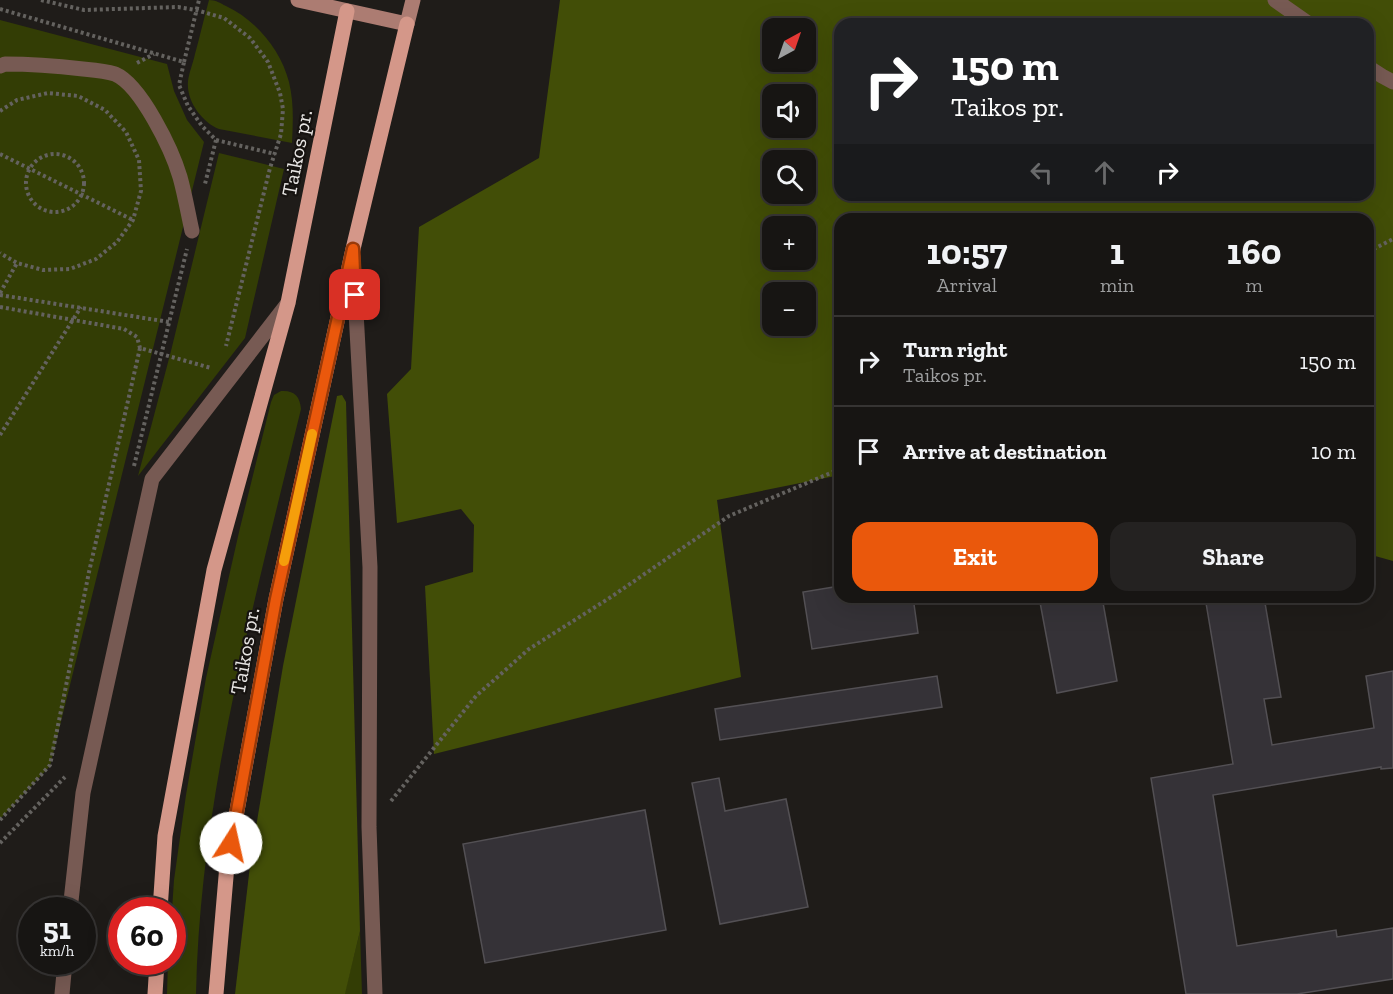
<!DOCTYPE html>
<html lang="en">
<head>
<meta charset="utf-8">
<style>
  :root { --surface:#171513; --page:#242221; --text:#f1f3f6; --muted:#9e9fa0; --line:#363433; --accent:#ea580c }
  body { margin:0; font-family:"Zilla Slab",serif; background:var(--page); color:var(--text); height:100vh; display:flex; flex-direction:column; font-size:22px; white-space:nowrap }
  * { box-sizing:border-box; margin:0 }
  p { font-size:20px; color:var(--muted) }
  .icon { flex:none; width:33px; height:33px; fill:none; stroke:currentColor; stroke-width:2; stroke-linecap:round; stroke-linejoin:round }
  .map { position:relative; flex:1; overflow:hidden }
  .details { position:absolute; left:834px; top:213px; width:540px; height:390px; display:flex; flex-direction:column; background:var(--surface); border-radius:18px; box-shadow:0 6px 24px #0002,0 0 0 2px var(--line) }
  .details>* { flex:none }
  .hud { position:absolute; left:834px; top:18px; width:540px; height:183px; border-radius:18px; box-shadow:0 6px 24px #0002,0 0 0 2px var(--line); background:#202124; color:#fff; overflow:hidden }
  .needle { width:39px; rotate:40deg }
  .buttons { position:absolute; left:762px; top:18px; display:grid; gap:12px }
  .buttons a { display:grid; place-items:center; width:54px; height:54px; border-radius:12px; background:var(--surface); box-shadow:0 6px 24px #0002,0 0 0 2px var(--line); font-size:30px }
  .speed { position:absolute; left:18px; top:897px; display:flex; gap:12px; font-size:30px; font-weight:700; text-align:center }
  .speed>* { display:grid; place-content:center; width:78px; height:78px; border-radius:50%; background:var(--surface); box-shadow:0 6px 24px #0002,0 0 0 2px var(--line); line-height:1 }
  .speed small { font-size:15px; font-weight:400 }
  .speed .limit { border:9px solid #d22; background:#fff; color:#111 }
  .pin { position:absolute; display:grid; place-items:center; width:51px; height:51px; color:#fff; margin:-26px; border-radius:12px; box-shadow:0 3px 9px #0006 }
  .me { position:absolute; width:66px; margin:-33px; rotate:10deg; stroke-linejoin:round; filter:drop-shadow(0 0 4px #0008) }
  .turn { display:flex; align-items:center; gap:21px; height:126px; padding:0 18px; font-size:27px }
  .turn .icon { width:78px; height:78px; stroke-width:2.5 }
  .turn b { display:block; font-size:42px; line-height:51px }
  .lanes { display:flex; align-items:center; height:57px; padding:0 18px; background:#0003; justify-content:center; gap:30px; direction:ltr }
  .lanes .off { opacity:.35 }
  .eta { display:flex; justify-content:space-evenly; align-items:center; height:102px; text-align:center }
  .eta b { font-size:36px; font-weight:700; line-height:42px }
  .button { display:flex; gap:12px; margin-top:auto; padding:12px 18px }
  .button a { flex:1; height:69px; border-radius:18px; background:var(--accent); color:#fff; font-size:24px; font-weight:700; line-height:69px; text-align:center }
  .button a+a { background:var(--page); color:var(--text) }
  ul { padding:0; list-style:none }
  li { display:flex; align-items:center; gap:18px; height:90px; padding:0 18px; border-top:2px solid var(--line) }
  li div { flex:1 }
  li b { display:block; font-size:22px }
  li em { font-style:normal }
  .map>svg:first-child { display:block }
  .green { fill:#333d05 }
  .forest { fill:#424e07; fill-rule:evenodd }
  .building { fill:#353237; stroke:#535054; stroke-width:1.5 }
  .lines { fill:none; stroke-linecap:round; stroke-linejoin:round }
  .path { stroke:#64625f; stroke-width:4; stroke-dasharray:3 3; stroke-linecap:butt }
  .pedestrian { stroke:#775a53; stroke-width:15 }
  .minor { stroke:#775a53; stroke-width:15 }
  .secondary { stroke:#ac7c72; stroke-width:15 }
  .primary { stroke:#d49789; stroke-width:15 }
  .route-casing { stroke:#983908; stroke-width:15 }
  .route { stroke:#ea580c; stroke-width:10 }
  .slow { stroke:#f59e0b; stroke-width:10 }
  .labels { text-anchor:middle; stroke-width:4.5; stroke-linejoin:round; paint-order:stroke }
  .street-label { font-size:21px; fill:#e8e6e4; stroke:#161310 }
</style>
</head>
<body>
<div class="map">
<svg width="1393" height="994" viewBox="0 0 1393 994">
  <rect width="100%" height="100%" fill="#1f1c19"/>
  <!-- green -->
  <g class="green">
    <path d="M209,0c7,0 11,3 17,6 30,14 55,44 63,76 5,21 4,40 3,61l-73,-14c-17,-7 -33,-28 -31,-48 1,-8 5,-18 7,-27 5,-18 9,-36 14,-54z"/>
    <path d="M0,20l167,44 7,27 13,29 17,22 -154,624 -50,53z"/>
    <path d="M219,153l65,16 -39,169 -107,138 33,-125z"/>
    <path d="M281,391c13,-1 19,5 20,18 -46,191 -101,388 -105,585h-29l1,-32h4v-52l2,-30 12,-85 20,-117 33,-146 32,-130 3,-7z"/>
    <path d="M360,931l2,63h-17v-2z"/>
  </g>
  <!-- forest -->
  <g class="forest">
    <path d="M560,0h833v561l-25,-7v-335h-528v256l-123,25 24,177 -307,77 -9,-168 48,-14 1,-47 -13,-16 -64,14 -10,-129 24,-25 8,-142 120,-69zM840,24h528v171h-528zM772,28h34v34h-34zM772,94h34v34h-34zM772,160h34v34h-34zM772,226h34v34h-34zM772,292h34v34h-34z"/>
    <path d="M342,395l4,7 14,529 -15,63h-110l16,-137 32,-191 54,-270z"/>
  </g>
  <!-- building -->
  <g class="building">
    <path d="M840,586v11h73l5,36 -106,16 -9,-57z"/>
    <path d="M1039,597h63l15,84 -60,12z"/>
    <path d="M1205,597h59l17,100 -17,2 8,46 102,-17 -8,-52 27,-5v97l-12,1v-2l-168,28 24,151 99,-16 1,7 56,-9v51l-96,15h-111l-35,-216 82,-14z"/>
    <path d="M937,676l5,31 -222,33 -5,-31z"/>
    <path d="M719,778l6,33 61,-12 22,108 -88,17 -28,-141z"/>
    <path d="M645,810l21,120 -181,33 -22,-119z"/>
  </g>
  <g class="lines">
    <!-- path -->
    <g class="path">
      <path d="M41,0l43,10 94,-3 18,3 28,8 26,20 18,24 12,31 3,16 -2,25 -11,34 -44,178"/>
      <path d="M0,9l184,53 -5,23 9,21 14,20 14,14 -11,44"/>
      <path d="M184,62l15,-62"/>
      <path d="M137,63l17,-9"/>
      <path d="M0,111l17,-11 31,-7 30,3 27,14 21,22 13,28 2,31 -8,29 -16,22 -21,17 -26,10 -27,1 -26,-7 -17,-10"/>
      <path d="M216,140l59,14"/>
      <circle cx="55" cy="183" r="29"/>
      <path d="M0,154l133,66"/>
      <path d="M1368,252l25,-13"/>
      <path d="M0,293l17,-30"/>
      <path d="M0,295l169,27"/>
      <path d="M0,307l124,22 13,8 3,11"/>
      <path d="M0,435l81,-128"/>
      <path d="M134,466l53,-217"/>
      <path d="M391,801l85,-105 53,-47 82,-52 118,-81 111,-47"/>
      <path d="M0,820l50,-55 39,-193 51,-224 71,20"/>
      <path d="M0,843l65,-66"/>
    </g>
    <!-- pedestrian -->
    <path class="pedestrian" d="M0,66l5,-2c26,0 52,2 78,5 10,1 22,2 32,5 26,11 57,76 65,103 5,18 8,36 12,54"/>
    <!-- minor -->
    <g class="minor">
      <path d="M1275,0l34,24"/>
      <path d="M1368,67l14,9 11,6"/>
      <path d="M353,257l17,310 -1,260 6,167"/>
      <path d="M70,910l13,-117 69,-314 136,-176"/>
      <path d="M62,994l3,-32"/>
    </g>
    <!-- secondary -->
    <path class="secondary" d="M298,0l109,24 6,-24"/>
    <!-- primary -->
    <g class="primary">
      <path d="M160,910l5,-74 49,-266 74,-267 59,-292"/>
      <path d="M155,994l2,-32"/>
      <path d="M216,994l11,-129 49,-266 77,-350 54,-225"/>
    </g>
  </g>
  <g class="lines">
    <!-- route casing -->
    <g class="route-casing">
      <path id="route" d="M231,843l45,-244 77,-350 2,46"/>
    </g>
    <!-- route -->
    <use href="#route" class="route"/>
    <!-- slow -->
    <path class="slow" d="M284,561l28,-127"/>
  </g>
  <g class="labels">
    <!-- street labels -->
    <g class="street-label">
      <text transform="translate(297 153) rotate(-79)" y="7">Taikos pr.</text>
      <text transform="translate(245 651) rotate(-80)" y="7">Taikos pr.</text>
    </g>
  </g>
</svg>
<div class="buttons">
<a><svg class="needle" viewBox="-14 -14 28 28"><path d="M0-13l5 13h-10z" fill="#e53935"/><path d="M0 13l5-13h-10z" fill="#9e9fa0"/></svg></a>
<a><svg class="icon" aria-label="sound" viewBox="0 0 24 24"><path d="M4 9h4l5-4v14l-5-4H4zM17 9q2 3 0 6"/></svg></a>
<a><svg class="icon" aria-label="search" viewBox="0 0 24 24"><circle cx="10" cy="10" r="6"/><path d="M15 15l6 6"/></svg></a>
<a>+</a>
<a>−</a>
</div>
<div class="speed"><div>51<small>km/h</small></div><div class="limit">60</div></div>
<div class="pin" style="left:355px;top:295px;background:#d93025"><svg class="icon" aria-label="arrive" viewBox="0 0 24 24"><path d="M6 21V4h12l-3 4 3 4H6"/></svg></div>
<svg class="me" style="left:231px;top:843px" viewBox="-20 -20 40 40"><circle r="19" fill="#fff"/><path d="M0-13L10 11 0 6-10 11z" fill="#ea580c"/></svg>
<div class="hud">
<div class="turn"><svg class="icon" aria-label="right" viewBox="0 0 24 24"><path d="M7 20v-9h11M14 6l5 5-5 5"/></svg><div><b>150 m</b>Taikos pr.</div></div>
<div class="lanes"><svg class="icon off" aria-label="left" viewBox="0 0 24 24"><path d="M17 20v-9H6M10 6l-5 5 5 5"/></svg><svg class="icon off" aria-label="ahead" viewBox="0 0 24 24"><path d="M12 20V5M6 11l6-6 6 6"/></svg><svg class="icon" aria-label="right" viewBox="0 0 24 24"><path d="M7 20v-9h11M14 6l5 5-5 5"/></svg></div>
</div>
<section class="details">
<div class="eta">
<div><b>10:57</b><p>Arrival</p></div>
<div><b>1</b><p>min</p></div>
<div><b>160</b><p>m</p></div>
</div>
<ul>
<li><svg class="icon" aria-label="right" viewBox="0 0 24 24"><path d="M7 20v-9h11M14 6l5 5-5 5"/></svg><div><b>Turn right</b><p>Taikos pr.</p></div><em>150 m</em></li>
<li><svg class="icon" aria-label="arrive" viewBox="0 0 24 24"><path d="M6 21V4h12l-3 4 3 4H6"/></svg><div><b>Arrive at destination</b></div><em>10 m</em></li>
</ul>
<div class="button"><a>Exit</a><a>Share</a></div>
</section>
</div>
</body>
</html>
